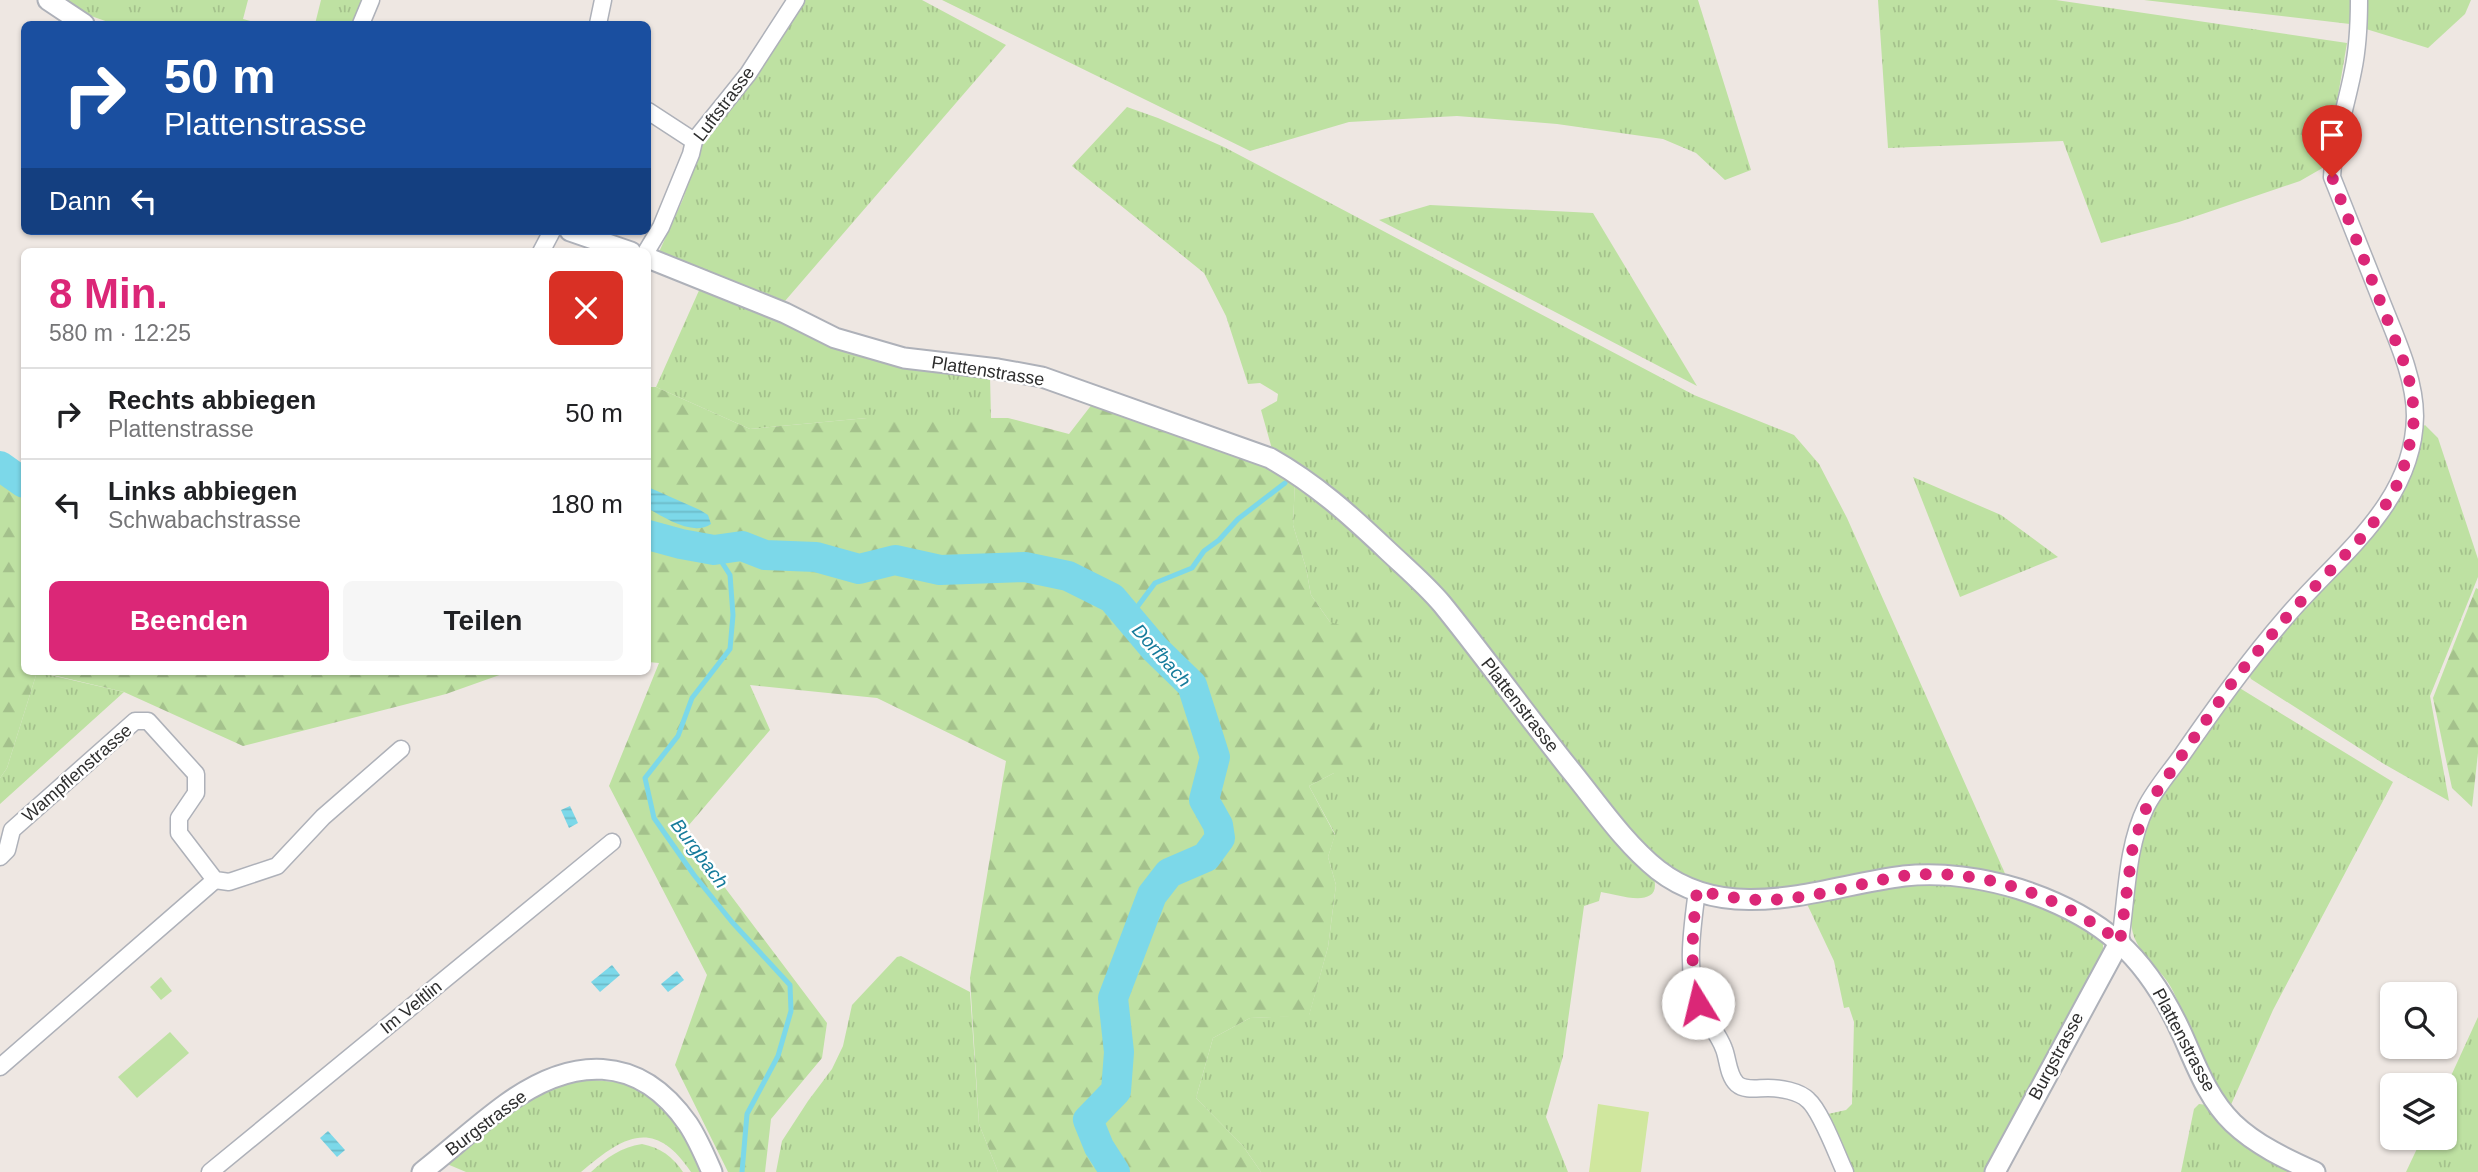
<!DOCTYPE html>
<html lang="de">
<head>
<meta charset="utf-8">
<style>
  :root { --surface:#fff; --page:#f6f6f6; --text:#202124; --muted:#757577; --line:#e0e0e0; --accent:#db2777 }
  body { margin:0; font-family:Arial,sans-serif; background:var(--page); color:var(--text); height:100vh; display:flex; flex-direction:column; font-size:26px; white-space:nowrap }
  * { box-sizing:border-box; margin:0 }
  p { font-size:23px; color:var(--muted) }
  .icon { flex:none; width:38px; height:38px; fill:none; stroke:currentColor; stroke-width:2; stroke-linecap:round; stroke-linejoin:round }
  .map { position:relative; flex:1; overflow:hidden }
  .sheet { position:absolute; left:21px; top:248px; width:630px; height:427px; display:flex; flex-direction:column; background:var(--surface); border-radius:10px; box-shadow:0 2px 5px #0004 }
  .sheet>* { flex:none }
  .guide { position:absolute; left:21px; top:21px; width:630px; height:214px; border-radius:10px; box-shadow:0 2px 5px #0004; background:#1a4fa0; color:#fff; overflow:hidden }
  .tools { position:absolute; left:2380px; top:982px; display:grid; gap:14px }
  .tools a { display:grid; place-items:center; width:77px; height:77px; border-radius:10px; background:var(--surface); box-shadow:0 2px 5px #0004; font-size:35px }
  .pin { position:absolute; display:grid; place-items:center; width:60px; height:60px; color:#fff; margin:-72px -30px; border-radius:50% 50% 50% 0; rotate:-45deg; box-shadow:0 0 7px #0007 }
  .pin .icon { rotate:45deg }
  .me { position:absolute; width:77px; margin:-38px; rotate:351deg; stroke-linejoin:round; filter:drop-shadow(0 0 5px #0008) }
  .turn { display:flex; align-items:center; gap:24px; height:147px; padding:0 28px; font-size:32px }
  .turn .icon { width:91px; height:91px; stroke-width:2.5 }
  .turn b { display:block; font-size:49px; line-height:60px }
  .then { display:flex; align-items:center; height:66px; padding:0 28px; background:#0003; gap:14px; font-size:26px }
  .round { display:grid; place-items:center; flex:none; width:74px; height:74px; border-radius:10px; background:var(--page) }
  .headline { display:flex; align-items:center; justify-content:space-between; height:119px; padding:0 28px }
  h1 { font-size:42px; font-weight:700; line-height:52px; color:var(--accent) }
  .action { display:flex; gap:14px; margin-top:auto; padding:14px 28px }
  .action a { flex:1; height:80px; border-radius:10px; background:var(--accent); color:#fff; font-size:28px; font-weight:700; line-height:80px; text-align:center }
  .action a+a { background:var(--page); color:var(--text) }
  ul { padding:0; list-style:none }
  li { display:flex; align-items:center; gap:21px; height:91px; padding:0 28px; border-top:2px solid var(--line) }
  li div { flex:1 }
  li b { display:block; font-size:26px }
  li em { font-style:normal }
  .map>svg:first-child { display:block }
  .grass { fill:url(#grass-tufts) }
  .forest { fill:url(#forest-firs) }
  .park { fill:#bee1a2 }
  .pitch { fill:#d0e79e }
  .water { fill:url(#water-rules) }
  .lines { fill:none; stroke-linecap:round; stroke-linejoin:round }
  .stream { stroke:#7cd8e9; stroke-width:5 }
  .river { stroke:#7cd8e9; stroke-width:30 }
  .minor-casing { stroke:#aeb1b9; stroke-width:19 }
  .tertiary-casing { stroke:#aeb1b9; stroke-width:23 }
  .minor { stroke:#fff; stroke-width:16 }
  .tertiary { stroke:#fff; stroke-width:19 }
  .route { stroke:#db2777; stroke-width:12; stroke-dasharray:0 21.6 }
  .labels { text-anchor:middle; stroke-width:5; stroke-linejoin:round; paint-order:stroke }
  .street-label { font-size:18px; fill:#2e2e2e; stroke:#fff }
  .water-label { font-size:19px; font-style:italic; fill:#157b9b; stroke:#fff }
</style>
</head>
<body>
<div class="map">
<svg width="2478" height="1172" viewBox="0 0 2478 1172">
  <defs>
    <pattern id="grass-tufts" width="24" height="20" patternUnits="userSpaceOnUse" patternTransform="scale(1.75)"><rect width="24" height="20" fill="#bee1a2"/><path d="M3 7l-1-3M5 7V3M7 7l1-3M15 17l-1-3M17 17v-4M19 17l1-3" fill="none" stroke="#a4c18c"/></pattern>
    <pattern id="forest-firs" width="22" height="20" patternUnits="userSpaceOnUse" patternTransform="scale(1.75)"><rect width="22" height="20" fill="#bee1a2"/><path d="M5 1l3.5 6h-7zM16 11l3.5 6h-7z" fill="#a4c18c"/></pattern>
    <pattern id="water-rules" width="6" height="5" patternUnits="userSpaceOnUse" patternTransform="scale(1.75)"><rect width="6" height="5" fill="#7cd8e9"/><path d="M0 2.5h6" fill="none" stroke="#6cbac8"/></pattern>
  </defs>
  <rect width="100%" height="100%" fill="#eee7e2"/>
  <!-- grass -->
  <g class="grass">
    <path d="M66,0h182l-5,19 19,5h-148l-23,-8z"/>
    <path d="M321,0h43l-10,24h-39z"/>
    <path d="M804,0h118l84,45 -221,256 -126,-49 24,-53 20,-60z"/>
    <path d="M942,0h756l53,170 -26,10 -29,-27 -33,-14 -106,-15 -100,-8 -108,6 -99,29z"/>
    <path d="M1878,0h178l291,43 -21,123 -26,15 -121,41 -78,21 -38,-102 -175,7z"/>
    <path d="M2144,0h206v24z"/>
    <path d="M2365,0h106l-6,14 -37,34 -62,-19z"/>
    <path d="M1127,107l31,11 66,29 470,248 100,40 25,29 28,54 160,360 -277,14c-43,-12 -57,-21 -90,-49l-197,-248 -171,-146 -11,-39 16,-9 1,-7 -18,-11 -12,1 -22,-68 -22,-43 -132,-107z"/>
    <path d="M1430,205l163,8 104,173 -318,-166z"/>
    <path d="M701,286l66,26 223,64 1,42h-124l-117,11 -94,-42z"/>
    <path d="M2425,425l13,13 40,121v18l-48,119 19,105 -65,-37 -133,-85 -4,-8 54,-62 81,-86 20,-36 19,-59z"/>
    <path d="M1913,477l88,38 57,42 -98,40z"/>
    <path d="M1295,481l29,22 107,99 222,273c12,36 -34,20 -52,17l-2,9 -15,5 -21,150 -17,61 22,55h-307l-18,-26 -47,-48 17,-60 37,-20 59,-3 19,-68 8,-62 -8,-28 7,-23 -26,-48 25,-13 -4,-151 -19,-27 -5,-27 -13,-43z"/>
    <path d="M37,672l87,20 -124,112v-26l7,-10z"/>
    <path d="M2238,687l155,95 -120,228 -43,97c-23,-37 -38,-77 -57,-116 -9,-19 -30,-33 -38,-52 -13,-30 6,-103 18,-131z"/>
    <path d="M1908,881l51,1 78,21 42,19 24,20v8l-115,222h-137l-15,-43 -8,-15 18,-4 6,-6 2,-82 -5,-15 -5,1 -10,-47 -27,-57 4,-3z"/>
    <path d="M901,956l69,36 9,132 19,48h-222l6,-31 26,-40 24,-32 11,-23 9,-41 45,-48z"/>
    <path d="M2478,1017v155h-72l16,-34h23v-49z"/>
    <path d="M593,1080c9,1 19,1 27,3 42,11 66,52 82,89h-11c-37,-56 -69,-35 -110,0h-115l-19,-8c36,-30 70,-62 114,-79 10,-3 22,-4 32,-5z"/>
    <path d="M2199,1104l8,1 92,67h-118l13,-63z"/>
    <path d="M642,1144c19,4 30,12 41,28h-92c15,-14 30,-25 51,-28z"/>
  </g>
  <!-- forest -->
  <g class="forest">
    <path d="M648,387h8l94,42 117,-11h141l61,16 24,-31 176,63 26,15 -2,44 13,43 5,27 19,27 32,10 12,50 -1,55 -39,36 -25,13 26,49 -7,22 8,28 -8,62 -19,69 -59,2 -37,20 -17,60 47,48 18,26h-263l-19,-48 -9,-146 36,-217 -129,-63 -127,-13 20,45 -87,102 144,191 -5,35 -51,61 -6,53h-37l-53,-107 32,-90 -98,-189 50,-123 -11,-1z"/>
    <path d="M0,454l24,16v202h13l-30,96 -7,10z"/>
    <path d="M2476,588l2,1v164l-6,54 -20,-19 -19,-90z"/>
    <path d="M40,672h468l-62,22 -203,52 -119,-54z"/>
  </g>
  <!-- park -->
  <g class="park">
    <path d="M161,977l11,14 -11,9 -11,-13z"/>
    <path d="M170,1032l19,21 -52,45 -19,-21z"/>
  </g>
  <!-- pitch -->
  <path class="pitch" d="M1598,1104l51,8 -8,60h-52z"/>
  <!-- water -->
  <g class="water">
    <path d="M648,487l52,23 8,5 3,9c-18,12 -44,-5 -62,-15z"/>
    <path d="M570,806l8,17 -9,5 -8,-18z"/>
    <path d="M612,965l8,10 -20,17 -9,-10z"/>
    <path d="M677,971l7,9 -16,12 -7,-8z"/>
    <path d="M328,1131l17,19 -8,7 -17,-19z"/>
  </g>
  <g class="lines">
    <!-- stream -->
    <g class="stream">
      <path d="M714,550l16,25 3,40 -3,34 -38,49 -14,38 -33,42 9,40 40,57 38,47 58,63 1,26 -13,45 -31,58 -5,58"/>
      <path d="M1129,618l26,-35 37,-15 12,-17 15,-11 19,-21 47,-36"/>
    </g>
    <!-- river -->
    <g class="river">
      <path d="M0,466l24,17"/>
      <path d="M648,535l33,9 33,6 28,-4 23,9 51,2 43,12 36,-9 45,10 85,-3 43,9 44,22 43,51 37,36 23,72 -11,43 14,25 2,13 -14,19 -37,16 -17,22 -39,103 6,54 -3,39 -28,29 11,27 16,25"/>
    </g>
    <!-- minor casing -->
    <g class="minor-casing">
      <g id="minor">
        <path d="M361,24l10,-24"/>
        <path d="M598,24l5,-24"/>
        <path d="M648,111l46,30"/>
        <path d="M541,252l11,-21"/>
        <path d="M646,252l15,-25 30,-73 3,-13 54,-67 48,-74"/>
        <path d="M0,857l7,-7 5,-20 123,-109h13l48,53v19l-17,25v15l36,47 14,2 48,-16 46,-49 78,-68"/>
        <path d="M1697,890c-4,33 -12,80 1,112 6,17 20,30 26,47 4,10 4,27 13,35 8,7 20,4 31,4 12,0 31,3 40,12 13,11 29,55 37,72"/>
        <path d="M2120,941c7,-44 6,-93 26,-134 9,-18 24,-35 36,-52 34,-49 66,-94 105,-139 51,-60 127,-112 128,-200 0,-39 -20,-80 -34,-116 -16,-41 -33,-82 -49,-123 2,-36 14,-70 21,-106 5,-24 6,-47 6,-71"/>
        <path d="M0,1067l215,-187"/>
        <path d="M210,1172l402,-330"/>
      </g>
    </g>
    <!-- tertiary casing -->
    <g class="tertiary-casing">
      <g id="tertiary">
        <path d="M48,0l36,24"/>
        <path d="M570,231l61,21"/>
        <path d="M648,258l137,55 50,25 69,20 94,11 44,8 228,81c46,26 80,57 118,93 18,17 38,34 54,53 43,53 83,109 126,163 28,34 55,75 90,103 73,57 166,16 246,6 37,-4 79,2 115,13 83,27 127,66 163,145 14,31 26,65 51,89 23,22 53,36 82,49"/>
        <path d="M422,1172c28,-22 55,-47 84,-68 65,-47 132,-52 182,20 10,15 17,32 24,48"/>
        <path d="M1995,1172l125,-231"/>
      </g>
    </g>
    <!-- minor -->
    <use href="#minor" class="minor"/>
    <!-- tertiary -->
    <use href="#tertiary" class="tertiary"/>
  </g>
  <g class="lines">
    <!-- route -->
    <path class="route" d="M1698,1003c-9,-37 -5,-75 -1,-113 28,7 56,12 85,9 41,-3 81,-17 121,-23 75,-10 158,20 217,66l13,-97 14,-39 89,-129 54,-64 73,-77 18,-23 15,-26 11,-29 8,-43 -7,-42 -76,-196"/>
  </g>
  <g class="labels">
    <!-- street labels -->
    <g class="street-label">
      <text transform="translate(724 104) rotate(-53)" y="6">Luftstrasse</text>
      <text transform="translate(988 371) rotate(9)" y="6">Plattenstrasse</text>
      <text transform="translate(1520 705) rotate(52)" y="6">Plattenstrasse</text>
      <text transform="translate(77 773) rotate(-41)" y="6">Wampflenstrasse</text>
      <text transform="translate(411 1007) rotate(-39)" y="6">Im Veltlin</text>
      <text transform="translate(2184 1040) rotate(62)" y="6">Plattenstrasse</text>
      <text transform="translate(2056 1056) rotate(-62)" y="6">Burgstrasse</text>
      <text transform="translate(486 1123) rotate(-37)" y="6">Burgstrasse</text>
    </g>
    <!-- water labels -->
    <g class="water-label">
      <text transform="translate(1162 655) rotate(48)" y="7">Dorfbach</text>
      <text transform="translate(700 853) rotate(53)" y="7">Burgbach</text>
    </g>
  </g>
</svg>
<div class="tools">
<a><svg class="icon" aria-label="search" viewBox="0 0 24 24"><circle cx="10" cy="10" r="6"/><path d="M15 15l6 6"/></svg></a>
<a><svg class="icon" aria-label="layers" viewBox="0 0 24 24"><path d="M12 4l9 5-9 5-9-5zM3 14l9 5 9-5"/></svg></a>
</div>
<div class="pin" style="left:2332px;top:177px;background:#d93025"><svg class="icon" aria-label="arrive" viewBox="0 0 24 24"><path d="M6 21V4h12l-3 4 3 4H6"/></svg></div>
<svg class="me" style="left:1698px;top:1003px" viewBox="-20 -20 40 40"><circle r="19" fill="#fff"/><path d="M0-13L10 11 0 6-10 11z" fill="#db2777"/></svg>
<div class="guide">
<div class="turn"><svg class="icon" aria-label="right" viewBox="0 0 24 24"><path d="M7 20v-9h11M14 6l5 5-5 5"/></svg><div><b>50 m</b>Plattenstrasse</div></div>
<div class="then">Dann<svg class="icon" aria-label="left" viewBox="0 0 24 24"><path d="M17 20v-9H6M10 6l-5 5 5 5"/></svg></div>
</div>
<section class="sheet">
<div class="headline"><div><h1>8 Min.</h1><p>580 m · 12:25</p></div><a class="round" style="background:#d93025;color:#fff"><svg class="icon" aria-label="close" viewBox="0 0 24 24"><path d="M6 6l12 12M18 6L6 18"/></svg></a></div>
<ul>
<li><svg class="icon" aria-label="right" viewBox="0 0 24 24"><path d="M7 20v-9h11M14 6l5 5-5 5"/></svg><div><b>Rechts abbiegen</b><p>Plattenstrasse</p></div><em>50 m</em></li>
<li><svg class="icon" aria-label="left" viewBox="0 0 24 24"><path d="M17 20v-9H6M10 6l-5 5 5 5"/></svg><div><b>Links abbiegen</b><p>Schwabachstrasse</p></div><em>180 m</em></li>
</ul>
<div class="action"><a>Beenden</a><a>Teilen</a></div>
</section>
</div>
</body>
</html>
